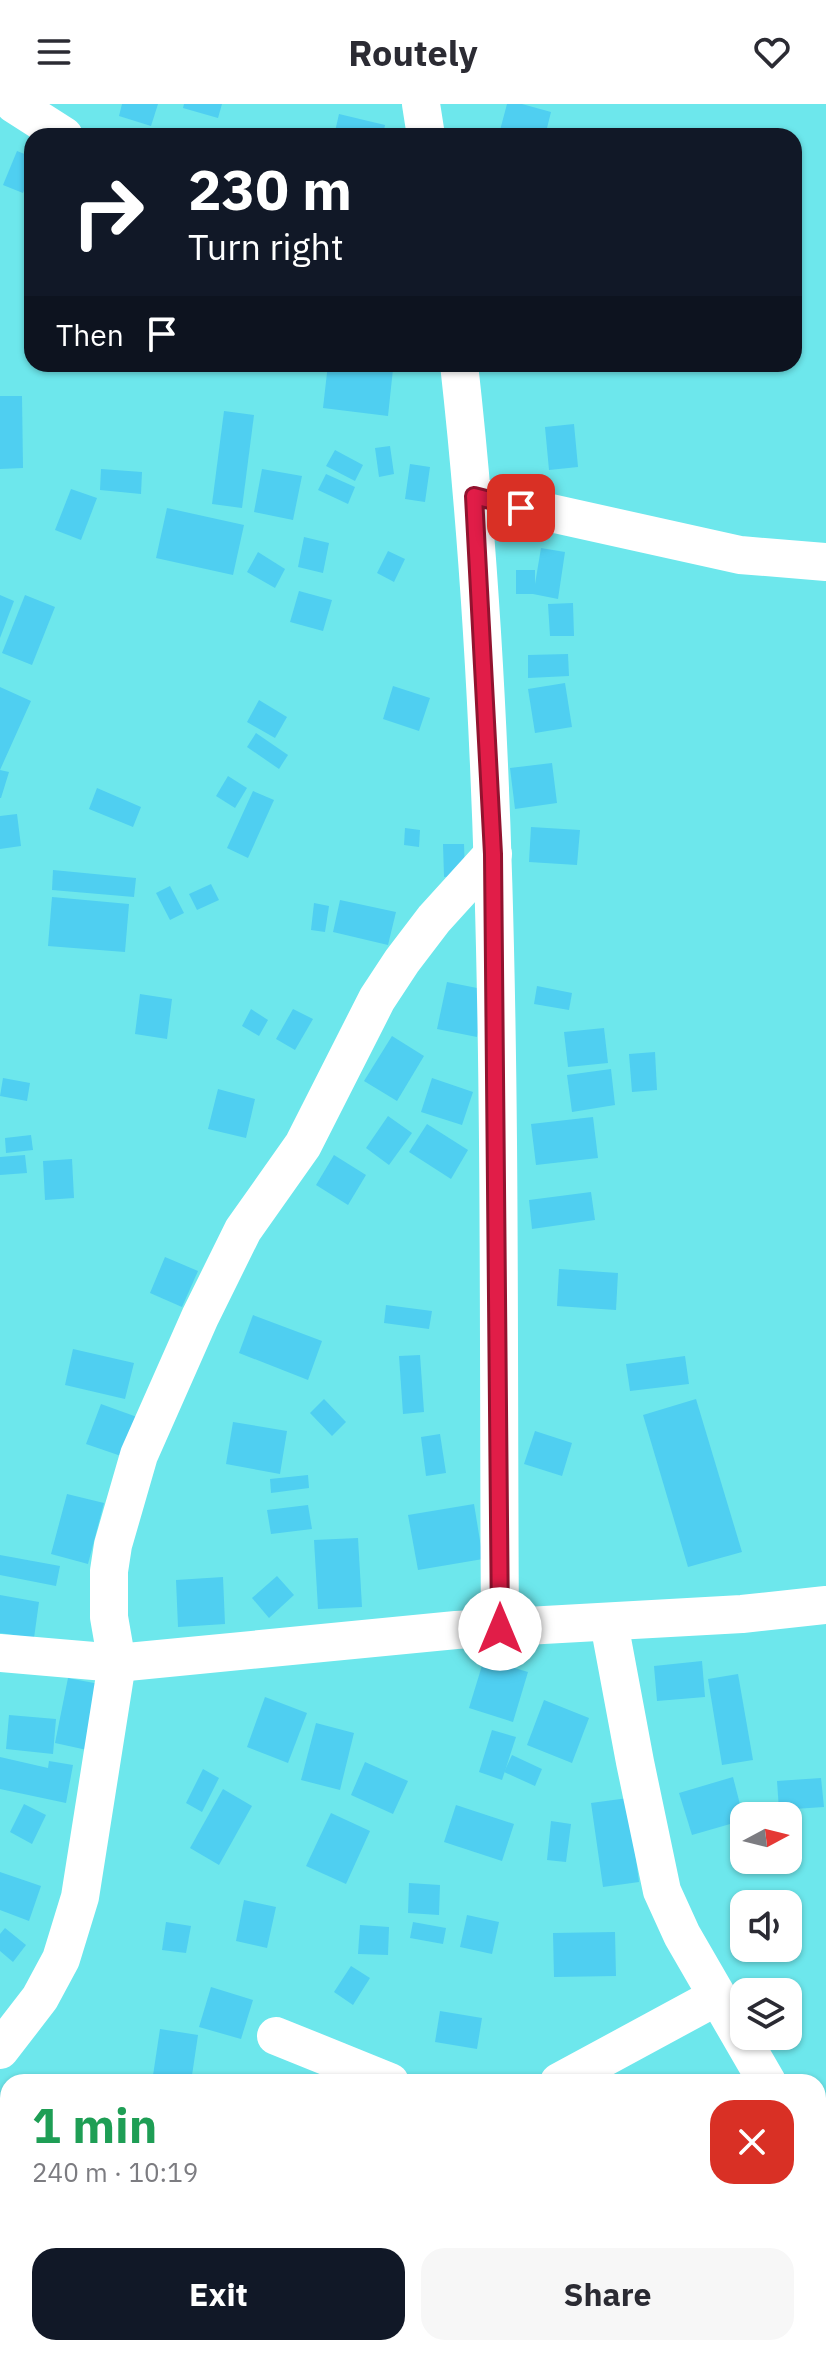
<!DOCTYPE html>
<html lang="en">
<head>
<meta charset="utf-8">
<style>
  :root { --surface:#fff; --page:#f7f7f7; --text:#2b2b33; --muted:#7c7c81; --accent:#111827 }
  body { margin:0; font-family:"IBM Plex Sans",sans-serif; background:var(--page); color:var(--text); height:100vh; display:flex; flex-direction:column; font-size:30px; white-space:nowrap }
  * { box-sizing:border-box; margin:0 }
  p { font-size:26px; color:var(--muted) }
  .icon { flex:none; width:44px; height:44px; fill:none; stroke:currentColor; stroke-width:2; stroke-linecap:round; stroke-linejoin:round }
  .map { position:relative; flex:1; overflow:hidden }
  .drawer { position:absolute; left:0px; top:1970px; width:826px; height:282px; display:flex; flex-direction:column; background:var(--surface); border-radius:24px 24px 0 0; box-shadow:0 2px 6px #0004 }
  .drawer>* { flex:none }
  .guide { position:absolute; left:24px; top:24px; width:778px; height:244px; border-radius:24px; box-shadow:0 2px 6px #0004; background:#111827; color:#fff; overflow:hidden }
  .needle { width:52px; rotate:83deg }
  .fabs { position:absolute; left:730px; top:1698px; display:grid; gap:16px }
  .fabs a { display:grid; place-items:center; width:72px; height:72px; border-radius:16px; background:var(--surface); box-shadow:0 2px 6px #0004; font-size:40px }
  .pin { position:absolute; display:grid; place-items:center; width:68px; height:68px; color:#fff; margin:-34px; border-radius:16px; box-shadow:0 4px 12px #0006 }
  .me { position:absolute; width:88px; margin:-44px; rotate:0deg; stroke-linejoin:round; filter:drop-shadow(0 0 6px #0008) }
  .turn { display:flex; align-items:center; gap:28px; height:168px; padding:0 32px; font-size:36px }
  .turn .icon { width:104px; height:104px; stroke-width:2.5 }
  .turn b { display:block; font-size:56px; line-height:68px }
  .then { display:flex; align-items:center; height:76px; padding:0 32px; background:#0003; gap:16px; font-size:30px }
  .round { display:grid; place-items:center; flex:none; width:84px; height:84px; border-radius:24px; background:var(--page) }
  .headline { display:flex; align-items:center; justify-content:space-between; height:136px; padding:0 32px }
  h1 { font-size:48px; font-weight:700; line-height:60px; color:#1e9e55 }
  .cta { display:flex; gap:16px; margin-top:auto; padding:16px 32px }
  .cta a { flex:1; height:92px; border-radius:24px; background:var(--accent); color:#fff; font-size:32px; font-weight:700; line-height:92px; text-align:center }
  .cta a+a { background:var(--page); color:var(--text) }
  header { display:flex; justify-content:space-between; align-items:center; height:104px; padding:0 32px; background:var(--surface); font-size:36px; font-weight:700 }
  .map>svg:first-child { display:block }
  .building { fill:#4fcff1 }
  .lines { fill:none; stroke-linecap:round; stroke-linejoin:round }
  .minor { stroke:#fff; stroke-width:38 }
  .route-casing { stroke:#92132f; stroke-width:20 }
  .route { stroke:#e11d48; stroke-width:14 }
</style>
</head>
<body>
<header><svg class="icon" aria-label="menu" viewBox="0 0 24 24"><path d="M4 6h16M4 12h16M4 18h16"/></svg>Routely<svg class="icon" aria-label="heart" viewBox="0 0 24 24"><path d="M12 20l-8-8c-3-5 5-10 8-4 3-6 11-1 8 4z"/></svg></header>
<div class="map">
<svg width="826" height="2251" viewBox="0 0 826 2251">
  <rect width="100%" height="100%" fill="#6de7ec"/>
  <!-- building -->
  <g class="building">
    <path d="M122,0h36l-7,22 -32,-10z"/>
    <path d="M184,0h38l-4,14 -35,-10z"/>
    <path d="M507,0h15l29,8 -6,24 -46,-2z"/>
    <path d="M339,10l46,11 -2,11h-49z"/>
    <path d="M17,47l15,6v14l-9,22 -20,-8z"/>
    <path d="M328,260l65,5 -5,47 -65,-8z"/>
    <path d="M0,292h22l1,72 -23,1z"/>
    <path d="M224,307l30,4 -12,93 -30,-4z"/>
    <path d="M574,320l4,43 -29,3 -4,-43z"/>
    <path d="M390,342l4,28 -15,3 -4,-29z"/>
    <path d="M335,346l28,15 -8,16 -29,-15z"/>
    <path d="M410,360l20,3 -5,35 -20,-3z"/>
    <path d="M101,365l41,3 -1,22 -41,-4z"/>
    <path d="M262,365l40,7 -9,44 -39,-8z"/>
    <path d="M326,370l29,13 -7,17 -30,-14z"/>
    <path d="M71,385l26,9 -16,42 -26,-10z"/>
    <path d="M167,404l77,17 -11,50 -77,-17z"/>
    <path d="M304,433l25,6 -6,30 -25,-6z"/>
    <path d="M541,444l24,4 -7,47 -25,-5h-17v-24h19v14z"/>
    <path d="M388,447l17,8 -11,23 -17,-9z"/>
    <path d="M258,448l27,17 -10,19 -28,-16z"/>
    <path d="M299,487l33,9 -9,31 -33,-9z"/>
    <path d="M0,491l14,6 -14,37z"/>
    <path d="M25,491l30,12 -23,58 -30,-12z"/>
    <path d="M573,499l1,33h-24l-2,-32z"/>
    <path d="M568,550l1,22 -41,2v-23z"/>
    <path d="M565,579l7,44 -37,6 -7,-44z"/>
    <path d="M393,582l37,12 -11,33 -36,-12z"/>
    <path d="M0,583l31,14 -31,69 9,2 -8,26h-1z"/>
    <path d="M259,596l28,17 -12,21 -28,-16z"/>
    <path d="M256,629l32,22 -9,14 -32,-22z"/>
    <path d="M552,659l5,40 -42,6 -5,-41z"/>
    <path d="M228,672l19,12 -12,20 -19,-12z"/>
    <path d="M97,684l44,19 -8,20 -44,-18z"/>
    <path d="M253,687l21,9 -26,58 -21,-10z"/>
    <path d="M17,710l4,32 -21,3v-33z"/>
    <path d="M531,723l49,3 -3,35 -48,-3z"/>
    <path d="M405,724l15,2 -1,17 -15,-2z"/>
    <path d="M443,740h21l1,32 -21,1z"/>
    <path d="M53,766l83,8 -2,19 -82,-7z"/>
    <path d="M211,780l8,16 -22,10 -8,-16z"/>
    <path d="M170,782l14,27 -14,7 -14,-27z"/>
    <path d="M52,793l77,7 -4,48 -77,-6z"/>
    <path d="M340,796l56,12 -8,33 -55,-13z"/>
    <path d="M314,799l15,3 -4,26 -14,-2z"/>
    <path d="M447,878l40,8 -10,47 -40,-8z"/>
    <path d="M537,882l35,7 -3,17 -35,-6z"/>
    <path d="M140,890l32,5 -5,40 -32,-5z"/>
    <path d="M251,905l17,11 -9,16 -17,-10z"/>
    <path d="M293,905l20,10 -18,31 -19,-11z"/>
    <path d="M604,924l4,35 -40,4 -4,-35z"/>
    <path d="M392,932l32,20 -27,45 -33,-20z"/>
    <path d="M655,948l2,38 -25,2 -3,-38z"/>
    <path d="M611,965l4,36 -43,7 -5,-37z"/>
    <path d="M3,974l27,5 -3,18 -27,-5z"/>
    <path d="M432,974l41,14 -11,33 -41,-13z"/>
    <path d="M218,985l37,10 -9,39 -38,-9z"/>
    <path d="M388,1012l24,17 -23,32 -23,-17z"/>
    <path d="M593,1013l5,41 -62,7 -5,-41z"/>
    <path d="M427,1020l41,26 -17,29 -42,-27z"/>
    <path d="M31,1031l2,15 -27,3 -1,-15z"/>
    <path d="M25,1051l2,18 -27,2v-18z"/>
    <path d="M334,1051l32,20 -18,30 -32,-20z"/>
    <path d="M72,1055l2,39 -29,2 -2,-39z"/>
    <path d="M591,1088l4,28 -63,9 -3,-29z"/>
    <path d="M165,1153l33,14 -16,36 -32,-14z"/>
    <path d="M559,1165l59,4 -2,37 -59,-4z"/>
    <path d="M386,1201l46,6 -3,18 -45,-6z"/>
    <path d="M253,1211l69,26 -14,39 -69,-27z"/>
    <path d="M73,1245l61,14 -9,36 -60,-14z"/>
    <path d="M420,1251l4,57 -21,2 -4,-58z"/>
    <path d="M685,1252l4,28 -59,7 -4,-27z"/>
    <path d="M324,1295l22,23 -14,14 -22,-23z"/>
    <path d="M696,1295l46,153 -54,15 -45,-152z"/>
    <path d="M101,1300l36,13 -13,40 -38,-13z"/>
    <path d="M233,1318l54,9 -7,43 -54,-10z"/>
    <path d="M535,1327l37,12 -10,33 -38,-12z"/>
    <path d="M440,1330l6,39 -20,3 -5,-39z"/>
    <path d="M308,1371l1,13 -38,5 -1,-14z"/>
    <path d="M67,1390l37,9 -16,61 -37,-10z"/>
    <path d="M474,1400l9,55 -65,11 -10,-55z"/>
    <path d="M308,1401l4,24 -41,5 -4,-24z"/>
    <path d="M358,1434l4,69 -44,2 -4,-69z"/>
    <path d="M0,1451l60,11 -4,20 -56,-11z"/>
    <path d="M277,1472l17,19 -25,23 -17,-20z"/>
    <path d="M223,1473l2,47 -47,3 -2,-47z"/>
    <path d="M0,1491l39,7 -5,36 -34,-5z"/>
    <path d="M484,1555l44,13 -15,50 -44,-14z"/>
    <path d="M702,1557l3,36 -48,4 -3,-35z"/>
    <path d="M738,1570l15,86 -31,5 -14,-86z"/>
    <path d="M68,1574l31,6 -12,66 -32,-7z"/>
    <path d="M265,1593l42,16 -19,50 -41,-16z"/>
    <path d="M544,1596l45,18 -17,45 -45,-18z"/>
    <path d="M9,1611l47,4 -3,35 -47,-5z"/>
    <path d="M316,1619l38,10 -14,57 -39,-10z"/>
    <path d="M492,1626l24,7 -14,43 -23,-8z"/>
    <path d="M512,1651l30,14 -7,17 -31,-14z"/>
    <path d="M0,1653l48,11 1,-7 24,4 -7,38 -66,-14z"/>
    <path d="M365,1658l43,19 -15,33 -42,-19z"/>
    <path d="M203,1665l16,9 -17,34 -16,-9z"/>
    <path d="M733,1673l11,43 -52,15 -13,-42z"/>
    <path d="M821,1674l3,29 -45,3 -2,-29z"/>
    <path d="M223,1685l29,17 -33,59 -29,-17z"/>
    <path d="M628,1694l11,84 -36,5 -12,-84z"/>
    <path d="M24,1700l22,11 -14,29 -22,-12z"/>
    <path d="M456,1701l58,19 -12,37 -58,-19z"/>
    <path d="M331,1709l39,18 -24,53 -40,-18z"/>
    <path d="M551,1717l20,3 -5,38 -19,-2z"/>
    <path d="M0,1768l41,14 -12,35 -29,-11z"/>
    <path d="M409,1779l31,2 -1,30 -31,-2z"/>
    <path d="M244,1796l32,7 -9,41 -31,-7z"/>
    <path d="M467,1811l32,7 -7,32 -32,-7z"/>
    <path d="M166,1818l25,4 -5,27 -24,-3z"/>
    <path d="M413,1818l33,6 -3,16 -33,-6z"/>
    <path d="M360,1821l29,2 -1,28 -30,-1z"/>
    <path d="M5,1824l21,17 -13,17 -13,-11v-17z"/>
    <path d="M615,1828l1,44 -62,1 -1,-44z"/>
    <path d="M351,1862l19,12 -17,27 -19,-13z"/>
    <path d="M211,1883l42,13 -12,39 -42,-12z"/>
    <path d="M440,1907l42,7 -5,31 -42,-7z"/>
    <path d="M160,1925l38,6 -7,47h-39z"/>
    <path d="M0,2106l8,5v31l-8,14z"/>
    <path d="M7,2171h1v43l-8,-1z"/>
    <path d="M166,2244h38l-3,7h-37z"/>
    <path d="M547,2244h34l-3,7h-16z"/>
  </g>
  <g class="lines">
    <!-- minor -->
    <g class="minor">
      <path d="M14,0l50,32"/>
      <path d="M421,0l5,32"/>
      <path d="M459,260c47,419 38,843 41,1265"/>
      <path d="M474,392l266,59 86,7"/>
      <path d="M609,1519l26,139 27,129 20,44 85,147"/>
      <path d="M0,1549l117,10 339,-33 286,-16 84,-9"/>
      <path d="M276,1932l114,46"/>
      <path d="M0,1946l40,-52 21,-39 19,-62 37,-234 -8,-46v-46l4,-26 26,-90 61,-138 43,-87 60,-85 74,-146 25,-38 32,-42 59,-65"/>
      <path d="M559,1978l157,-85"/>
      <path d="M818,2021h8"/>
      <path d="M818,2175l8,10"/>
    </g>
  </g>
  <g class="lines">
    <!-- route casing -->
    <g class="route-casing">
      <path id="route" d="M500,1525l-7,-775 -19,-358 47,12"/>
    </g>
    <!-- route -->
    <use href="#route" class="route"/>
  </g>
</svg>
<div class="fabs">
<a><svg class="needle" viewBox="-14 -14 28 28"><path d="M0-13l5 13h-10z" fill="#e53935"/><path d="M0 13l5-13h-10z" fill="#7c7c81"/></svg></a>
<a><svg class="icon" aria-label="sound" viewBox="0 0 24 24"><path d="M4 9h4l5-4v14l-5-4H4zM17 9q2 3 0 6"/></svg></a>
<a><svg class="icon" aria-label="layers" viewBox="0 0 24 24"><path d="M12 4l9 5-9 5-9-5zM3 14l9 5 9-5"/></svg></a>
</div>
<div class="pin" style="left:521px;top:404px;background:#d93025"><svg class="icon" aria-label="arrive" viewBox="0 0 24 24"><path d="M6 21V4h12l-3 4 3 4H6"/></svg></div>
<svg class="me" style="left:500px;top:1525px" viewBox="-20 -20 40 40"><circle r="19" fill="#fff"/><path d="M0-13L10 11 0 6-10 11z" fill="#e11d48"/></svg>
<div class="guide">
<div class="turn"><svg class="icon" aria-label="right" viewBox="0 0 24 24"><path d="M7 20v-9h11M14 6l5 5-5 5"/></svg><div><b>230 m</b>Turn right</div></div>
<div class="then">Then<svg class="icon" aria-label="arrive" viewBox="0 0 24 24"><path d="M6 21V4h12l-3 4 3 4H6"/></svg></div>
</div>
<section class="drawer">
<div class="headline"><div><h1>1 min</h1><p>240 m · 10:19</p></div><a class="round" style="background:#d93025;color:#fff"><svg class="icon" aria-label="close" viewBox="0 0 24 24"><path d="M6 6l12 12M18 6L6 18"/></svg></a></div>
<div class="cta"><a>Exit</a><a>Share</a></div>
</section>
</div>
</body>
</html>
